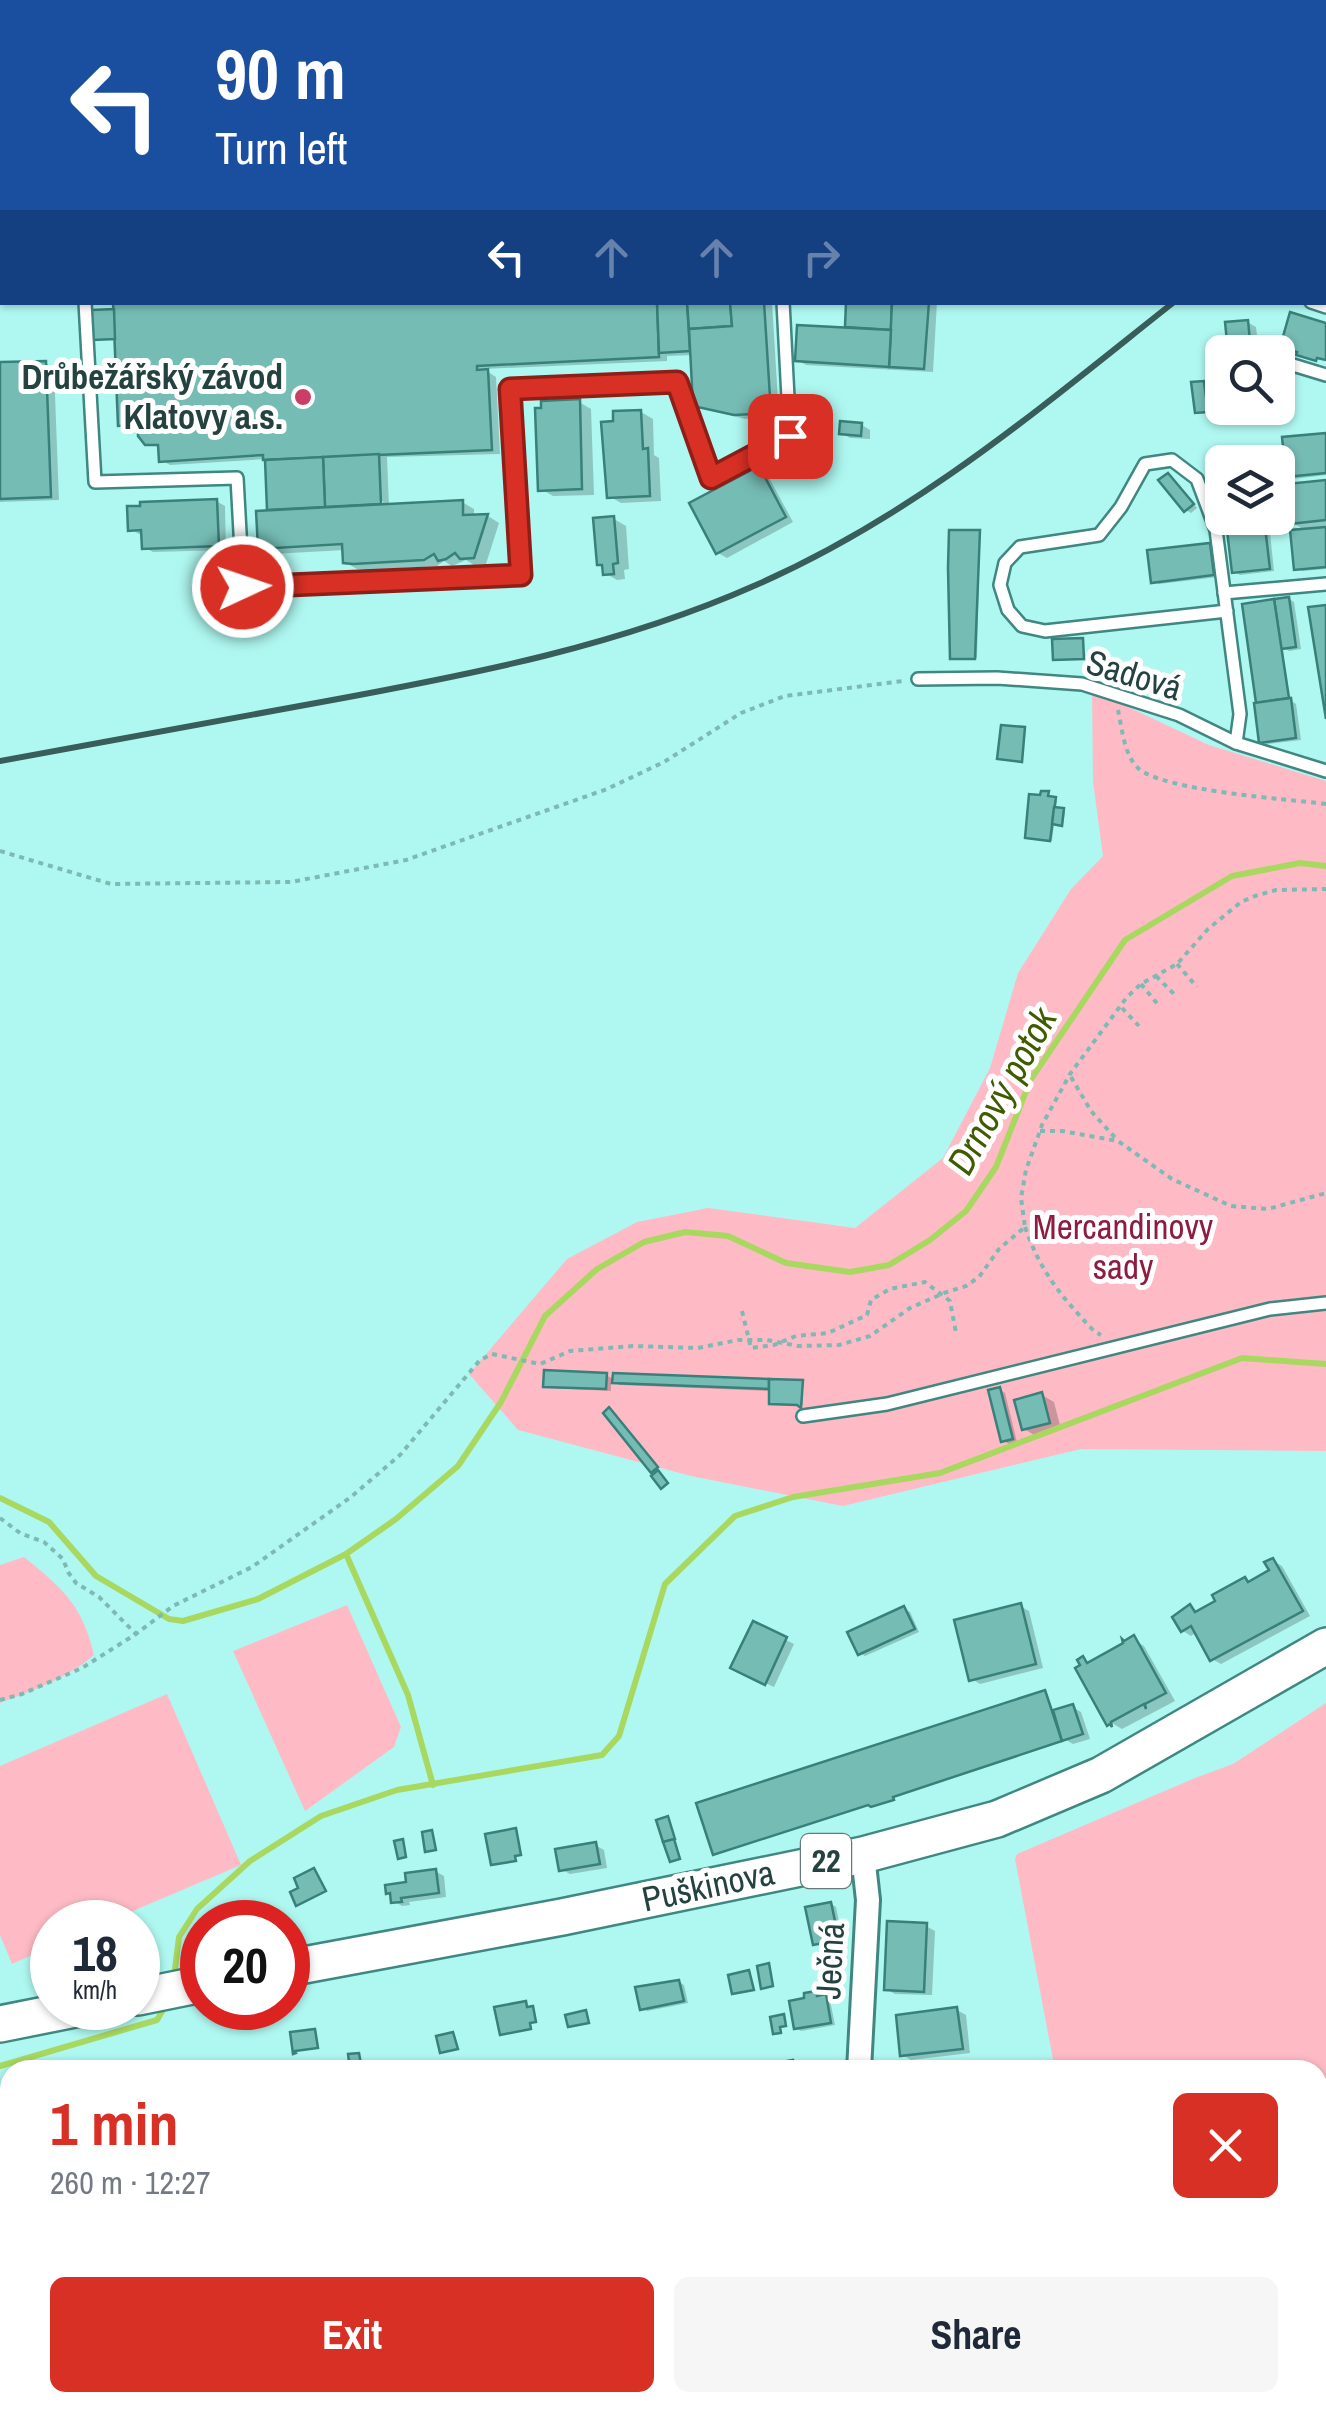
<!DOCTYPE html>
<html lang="en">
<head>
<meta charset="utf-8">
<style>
  :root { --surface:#fff; --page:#f6f6f7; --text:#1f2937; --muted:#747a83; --accent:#d93025 }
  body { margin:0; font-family:"Archivo Narrow",sans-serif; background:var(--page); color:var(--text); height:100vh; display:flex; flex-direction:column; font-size:38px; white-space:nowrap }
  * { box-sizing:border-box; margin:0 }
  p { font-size:32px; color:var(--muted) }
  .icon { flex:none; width:55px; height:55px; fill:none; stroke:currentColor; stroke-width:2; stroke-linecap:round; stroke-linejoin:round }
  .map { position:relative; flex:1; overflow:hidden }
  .sheet { position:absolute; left:0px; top:2060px; width:1328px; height:352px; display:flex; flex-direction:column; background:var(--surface); border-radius:30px 30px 0 0; box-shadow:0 2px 8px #0004 }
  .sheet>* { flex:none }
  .top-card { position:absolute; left:0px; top:0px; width:1328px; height:305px; box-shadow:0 2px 8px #0004; background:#1a4fa0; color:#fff; overflow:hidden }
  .controls { position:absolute; left:1205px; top:335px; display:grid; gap:20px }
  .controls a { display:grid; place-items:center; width:90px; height:90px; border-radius:15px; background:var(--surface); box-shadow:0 2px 8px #0004; font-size:50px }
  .speed { position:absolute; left:30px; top:1900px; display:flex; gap:20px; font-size:50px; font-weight:700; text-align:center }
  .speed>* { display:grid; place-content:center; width:130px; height:130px; border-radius:50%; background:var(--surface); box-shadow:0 2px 8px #0004; line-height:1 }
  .speed small { font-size:25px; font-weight:400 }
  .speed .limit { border:15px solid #d22; background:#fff; color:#111 }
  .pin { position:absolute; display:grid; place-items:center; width:85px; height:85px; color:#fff; margin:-42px; border-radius:20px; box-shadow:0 5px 15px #0006 }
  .me { position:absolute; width:110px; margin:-55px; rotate:87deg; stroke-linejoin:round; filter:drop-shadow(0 0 8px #0008) }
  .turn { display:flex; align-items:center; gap:35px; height:210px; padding:0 50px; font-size:45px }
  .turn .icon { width:130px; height:130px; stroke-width:2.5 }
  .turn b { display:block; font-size:70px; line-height:85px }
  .lanes { display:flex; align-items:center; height:95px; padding:0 50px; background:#0003; justify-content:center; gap:50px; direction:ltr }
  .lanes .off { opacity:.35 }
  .round { display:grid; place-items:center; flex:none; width:105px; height:105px; border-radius:15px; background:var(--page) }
  .head { display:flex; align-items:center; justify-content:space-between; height:170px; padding:0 50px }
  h1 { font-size:60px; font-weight:800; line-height:75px; color:var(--accent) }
  .primary-button { display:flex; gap:20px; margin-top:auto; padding:20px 50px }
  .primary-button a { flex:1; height:115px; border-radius:15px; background:var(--accent); color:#fff; font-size:40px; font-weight:800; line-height:115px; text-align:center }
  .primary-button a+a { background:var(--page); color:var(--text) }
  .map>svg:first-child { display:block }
  .green { fill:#febbc6 }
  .shadow { fill:#0003 }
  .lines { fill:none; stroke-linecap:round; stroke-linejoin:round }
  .stream { stroke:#a9d860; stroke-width:6 }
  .building { fill:#75bcb5; stroke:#38807a; stroke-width:2.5 }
  .lane-casing { stroke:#3f8780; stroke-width:16 }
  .street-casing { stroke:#3f8780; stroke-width:28 }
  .secondary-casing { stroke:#3f8780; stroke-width:35 }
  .primary-casing { stroke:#3f8780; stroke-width:40 }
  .path { stroke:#7fb9b3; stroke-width:4; stroke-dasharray:5 5; stroke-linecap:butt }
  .lane { stroke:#fff; stroke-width:11 }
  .street { stroke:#fff; stroke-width:22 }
  .secondary { stroke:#fff; stroke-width:30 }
  .primary { stroke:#fff; stroke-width:35 }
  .rail { stroke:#395d5a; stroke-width:6 }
  .path-bridge { stroke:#7fb9b3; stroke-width:4; stroke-dasharray:5 5; stroke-linecap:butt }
  .route-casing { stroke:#8d1f18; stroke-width:25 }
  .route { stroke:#d93025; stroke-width:18 }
  .poi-dot { fill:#cc3e67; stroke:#fff; stroke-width:4 }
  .labels { text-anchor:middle; stroke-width:10; stroke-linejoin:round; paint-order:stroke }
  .shield { fill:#fff; stroke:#667b79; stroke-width:2.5 }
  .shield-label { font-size:32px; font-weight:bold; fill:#24423f }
  .poi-label { font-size:35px; font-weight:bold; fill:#24423f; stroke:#fff; text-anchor:end }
  .street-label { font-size:35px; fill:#24423f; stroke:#fff }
  .park-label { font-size:35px; fill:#8e1c41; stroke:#fff }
  .water-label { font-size:38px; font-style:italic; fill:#3f5c00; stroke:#fff }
</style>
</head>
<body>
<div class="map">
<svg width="1326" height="2412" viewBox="0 0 1326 2412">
  <rect width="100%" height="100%" fill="#aff8f1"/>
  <!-- green -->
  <g class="green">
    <path d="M1092,690l117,55 117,36v670l-245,-2 -238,57 -152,-30 -173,-46 -49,-56 98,-115 70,-37 71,-14 147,20 88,-70 47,-90 28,-95 53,-84 32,-33 -10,-74z"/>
    <path d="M24,1557c39,32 58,47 70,98 -28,24 -60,35 -94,48v-138z"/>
    <path d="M347,1605l54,122 -7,20 -89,64 -72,-160z"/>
    <path d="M167,1694l74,171 -134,57h-55v24l-40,18 -12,-29v-169z"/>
    <path d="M1326,1703v376l-8,1v-10h-263l-40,-211 2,-5 178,-76 38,-14z"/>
  </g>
  <!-- shadow -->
  <g class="shadow">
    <rect x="758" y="0" width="28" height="2"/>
    <path d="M1252,0h74v60l-1,-58h-77z"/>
    <path d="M116,302h656l7,115 -34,2 -40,-10 -9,-5 -3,-49 -26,1v5l-184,8 13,8 4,77 -113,3 2,49 73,-4 12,7v8l14,-1 11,7 -13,41 -12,1 -8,-5 -14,6 -8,-5 -7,5 -71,4 -9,-1 -12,-7v-12l-73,4 -12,-7 123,-41v-5l-114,6 -3,-48 -96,6 -9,-5v-12l-14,-5 -7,-14h-11l-8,-5z"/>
    <path d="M849,302h88l-4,70 -127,-7 -9,-5 50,-30z"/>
    <path d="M1247,322l9,5 3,25h-28l-3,-28z"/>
    <path d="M45,363l9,5 5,132 -59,2v-137z"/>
    <path d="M579,402l12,7 3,86 -41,1 -12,-7z"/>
    <path d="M1237,408h28l1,10 -20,2 -9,-5z"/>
    <path d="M641,412l12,7 1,36 5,3 2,43 -40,2 -12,-7z"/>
    <path d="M862,425l8,5v9l-20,-1 -8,-5z"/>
    <path d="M1326,436v39l-33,4 -5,-3z"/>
    <path d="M759,468l8,6 26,48 -66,36 -9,-5z"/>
    <path d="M1168,476l5,3 24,29 -6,5 -5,-3z"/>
    <path d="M1326,482v87l-24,2 -6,-3 10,-37 -14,-9z"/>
    <path d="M216,501l9,5 1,44 -73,2 -9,-5v-13h-5l-9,-5 12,-21z"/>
    <path d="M614,519l12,7 3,43 -5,1 1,9 -8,1 -12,-7z"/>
    <path d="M1264,520l5,3 5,48 -34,4 -5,-3z"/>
    <path d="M980,532l-3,126h-22z"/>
    <path d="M1210,545l5,3 3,29 -59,7 -6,-3z"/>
    <path d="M1289,599l5,3 7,47 -12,2 -7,-4 8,53 6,4 5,36 -34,4 -6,-3z"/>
    <path d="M1048,794l1,5 8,2 -2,9 10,2 -2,13 -9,-1 -2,17 -23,-3z"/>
    <path d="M606,1375l9,5 187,3 1,22 -30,-1 -2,-13 -151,-6 -9,-5v11l-61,-3 -5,-3z"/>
    <path d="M1000,1390l5,3 12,49 -8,2 -5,-3z"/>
    <path d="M1042,1395l12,7 7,27 -25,7 -12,-7z"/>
    <path d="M1273,1561l9,5 28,50 -89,48 -9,-5 -15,-27 -6,4 -8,-5 7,-24 9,5 20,-11 26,-22 6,4 21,-12z"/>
    <path d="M1020,1606l9,5 14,57 -63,16 -8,-5z"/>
    <path d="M904,1609l6,3 9,20 -54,24 -5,-3z"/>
    <path d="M754,1624l40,20 -20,43 -32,-15z"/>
    <path d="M1133,1639l11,7 31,55 -53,28 -12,-7 -27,-63 8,4z"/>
    <path d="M1045,1693l8,20 19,-6 9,5 9,27 -17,5 -7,-4 -351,114z"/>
    <path d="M595,1845l9,5 3,18 -37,6 -9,-5z"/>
    <path d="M435,1871l9,5 2,21 -37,5 1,3 -8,1 -8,-5 -1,-6 -5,-3z"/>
    <path d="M831,1904l5,3 7,35 -23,4 -5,-3z"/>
    <path d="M926,1926l9,5 -3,64 -37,-1 -9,-5z"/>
    <path d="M679,1982l5,3 4,18 -41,8 -5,-3z"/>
    <path d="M815,1994l15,6 5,25 -34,6 -5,-3 11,-28z"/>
    <path d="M957,2010l9,5 4,38 -59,7 -8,-5z"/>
  </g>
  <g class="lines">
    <!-- stream -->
    <g class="stream">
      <path d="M0,1498l49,24 47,54 73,43 14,2 75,-22 88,-45 50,-35 62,-53 43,-64 44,-86 52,-47 47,-27 41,-10 43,4 58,27 64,9 39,-7 41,-25 36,-29 30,-44 35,-88 94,-139 107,-64 68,-13 26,3"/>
      <path d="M346,1554l62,141 25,90"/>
      <path d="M174,1977l5,-40 18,-28 53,-48 71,-45 76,-26 205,-35 17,-19 46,-152 70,-68 58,-19 147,-24 302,-115 84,6"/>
      <path d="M0,2066l157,-46 10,-17"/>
    </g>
  </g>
  <!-- building -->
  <g class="building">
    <path d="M1246,0h80v34l-1,-32h-82z"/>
    <path d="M113,302h544l2,55 -182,9v4l11,-1 4,81 -229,10v-5l-104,7 -1,-17h-13l-7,-9v-11l-20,1z"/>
    <path d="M657,302h30l3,49 -31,2z"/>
    <path d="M687,302h43l2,24 -43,3z"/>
    <path d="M730,302h34l7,111 -37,2 -41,-9 -4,-77 43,-3z"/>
    <path d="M846,302h46l-1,28 -46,-3z"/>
    <path d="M892,302h37l-5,67 -35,-2z"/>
    <path d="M114,309l1,30 -22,1 -2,-30z"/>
    <path d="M1290,312l36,11v37l-9,-2 -1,3 -20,-6 1,-3 -17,-5z"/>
    <path d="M1248,320l3,32h-23l-3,-30z"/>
    <path d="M797,325l94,5 -2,37 -94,-6z"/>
    <path d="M46,361l5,136 -51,2v-137z"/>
    <path d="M1204,381l4,31 -13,1 -4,-31z"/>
    <path d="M580,399l2,90 -44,2 -3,-83h6v-7z"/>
    <path d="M1234,408h23l1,6 -23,3z"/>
    <path d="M641,410l2,39 5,-1 2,48 -43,2 -6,-76 12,-1v-10z"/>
    <path d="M840,421l22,2 -1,13 -22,-2z"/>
    <path d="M1326,433v40l-40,4 -4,-40z"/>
    <path d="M379,454l2,50 -56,3 -2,-50z"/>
    <path d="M323,457l2,50 -58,3 -2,-50z"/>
    <path d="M759,466l27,51 -70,37 -27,-51z"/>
    <path d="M1168,473l26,31 -10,8 -26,-32z"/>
    <path d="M1326,480v40l-37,4 -3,-40z"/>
    <path d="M217,499l2,47 -77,3 -1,-19 -13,1 -1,-25h13v-4z"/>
    <path d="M463,500v15l25,-1 -14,44 -14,1 -5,-6 -9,6 -8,2 -4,-7 -10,6 -71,4 -10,-1 -1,-19 -84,5 -2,-38z"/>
    <path d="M614,516l4,47 -5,1 1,10 -11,1 -1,-10h-5l-4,-47z"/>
    <path d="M1264,518l6,51 -38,4 -6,-51z"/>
    <path d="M1326,527v40l-32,3 -4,-40z"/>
    <path d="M949,530h31l-5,129h-25l-2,-91z"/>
    <path d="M1210,543l4,32 -63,8 -4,-33z"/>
    <path d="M1289,597l7,50 -15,2 -7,-50z"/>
    <path d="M1274,599l15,99 -33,5 -14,-99z"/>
    <path d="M1326,605v114l-18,-112z"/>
    <path d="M1083,638l1,21 -31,1 -1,-21z"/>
    <path d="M1291,698l5,40 -37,5 -5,-40z"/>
    <path d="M1001,725l24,2 -3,35 -25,-3z"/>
    <path d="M1041,791h8l-1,5 8,1 -6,44 -25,-3 4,-44 11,1z"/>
    <path d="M1054,807l10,1 -2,18 -10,-2z"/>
    <path d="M544,1370l63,3 -1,16 -63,-2z"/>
    <path d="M613,1373l156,6v10l-157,-6z"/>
    <path d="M769,1379l34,1 -2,28 -4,-3 -28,-1z"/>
    <path d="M1000,1387l13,52 -12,3 -13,-52z"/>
    <path d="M1042,1392l8,31 -28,7 -8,-30z"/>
    <path d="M609,1407l49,60 -7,6 -48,-60z"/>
    <path d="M658,1470l10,13 -7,6 -10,-13z"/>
    <path d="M1273,1558l30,53 -93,50 -19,-35 -10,6 -9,-15 18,-13 5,8 20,-11 -3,-6 33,-18 3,5 21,-12 -5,-8z"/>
    <path d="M1021,1603l15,61 -67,17 -15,-61z"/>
    <path d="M904,1606l11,23 -57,26 -11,-23z"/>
    <path d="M753,1621l34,16 -22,48 -35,-17z"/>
    <path d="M1134,1635l32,58 -21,11 1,5 -2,-5 -33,18 1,5 -2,-3 -3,2 -32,-58 5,-3 -3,-5 6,-4 4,7 36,-20 -1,-4 2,2z"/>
    <path d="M1045,1690l17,51 -169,56 1,3 -23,7 -3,-2 -155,50 -17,-52z"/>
    <path d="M1073,1704l10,30 -21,7 -9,-31z"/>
    <path d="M668,1816l7,23 -12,3 -7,-22z"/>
    <path d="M516,1828l5,27 -6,1 1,5 -25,4 -6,-31z"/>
    <path d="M432,1830l4,20 -11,2 -3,-20z"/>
    <path d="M403,1839l3,18 -8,2 -4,-18z"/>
    <path d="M674,1839l6,20 -10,3 -7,-20z"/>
    <path d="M596,1842l4,22 -41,7 -4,-22z"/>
    <path d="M314,1868l12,23 -30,15 -6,-14 8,-4 -4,-10z"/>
    <path d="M436,1869l3,24 -38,5 1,4 -11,1 -1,-10 -4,1 -1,-9 21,-3 -1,-9z"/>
    <path d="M831,1902l8,38 -26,5 -8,-38z"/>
    <path d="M264,1910l6,12h-32z"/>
    <path d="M887,1921l40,2 -3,69 -40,-2z"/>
    <path d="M769,1963l4,23 -12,3 -4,-23z"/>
    <path d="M749,1970l5,20 -22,4 -4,-19z"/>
    <path d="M679,1980l5,21 -44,9 -5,-23z"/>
    <path d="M816,1991l1,5 9,-2 5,29 -37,6 -5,-28 15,-3v-5z"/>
    <path d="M526,2001l1,6 6,-1 3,16 -6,1 1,6 -31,6 -6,-28z"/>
    <path d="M957,2007l6,42 -63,7 -4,-41z"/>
    <path d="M586,2010l3,13 -21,4 -3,-12z"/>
    <path d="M784,2014l2,12 -6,1 1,6 -8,1 -3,-17z"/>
    <path d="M315,2029l3,19 -23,3 1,2 -3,1 -3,-22z"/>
    <path d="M453,2032l5,17 -18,4 -4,-17z"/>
    <path d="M359,2053l3,17h-12l-2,-16z"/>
    <path d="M793,2060l2,10h-13l-1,-8z"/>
    <path d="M1304,2406l1,6h-25v-4z"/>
  </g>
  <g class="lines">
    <!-- lane casing -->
    <g class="lane-casing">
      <g id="lane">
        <path d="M584,0v2"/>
        <path d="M978,0v2"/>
        <path d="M310,2v-2"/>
        <path d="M652,2l1,-2"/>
        <path d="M1122,2l1,-2"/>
        <path d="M1212,2v-2"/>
        <path d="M0,99h2"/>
        <path d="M0,179l2,-1"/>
        <path d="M0,292h2"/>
        <path d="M85,302l10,180 142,-4 6,109 278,-12 -11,-186 167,-7 34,96 79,-42 -7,-134"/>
        <path d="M1311,302l15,5"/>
        <path d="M1293,365l33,10"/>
        <path d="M1224,593l102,-9"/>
        <path d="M1227,611l-182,20 -23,-5 -14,-16 -8,-25 5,-22 15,-16 79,-12 22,-28 24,-43 27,-4 25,19 19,51 24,184 -4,29"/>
        <path d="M918,679l79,-1 85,6 97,31 57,28 90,28"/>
        <path d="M803,1416l84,-12 383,-95 56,-6"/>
      </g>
    </g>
    <!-- street casing -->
    <g class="street-casing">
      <g id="street">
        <path d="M1044,2l8,-2"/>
        <path d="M859,2070l9,-170 -5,-45"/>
        <path d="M1318,2093h8"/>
        <path d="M842,2412l1,-10"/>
        <path d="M1074,2412v-10"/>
      </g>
    </g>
    <!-- secondary casing -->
    <g class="secondary-casing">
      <g id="secondary">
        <path d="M0,43h2"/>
        <path d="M1325,254l1,1"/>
      </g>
    </g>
    <!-- primary casing -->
    <g class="primary-casing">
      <g id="primary">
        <path d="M288,1968l274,-51 301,-62 134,-36 104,-44 225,-129"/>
        <path d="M138,1997l64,-13"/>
        <path d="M0,2024l80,-16"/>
      </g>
    </g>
    <!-- path -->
    <g class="path">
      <path d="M169,2l15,-2"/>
      <path d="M360,2v-2"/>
      <path d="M1118,710c4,18 6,45 20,58 25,23 149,31 188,36"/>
      <path d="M0,851l111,33 180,-2 115,-22 201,-71 57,-27 77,-49 44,-17 118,-15"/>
      <path d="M1177,964l20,23"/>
      <path d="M1156,976l20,20"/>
      <path d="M1141,984l19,23"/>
      <path d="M1122,1008l17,18"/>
      <path d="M1071,1077l20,34 27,30"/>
      <path d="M1040,1131h22l56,10 54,38 59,27 37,3 58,-16"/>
      <path d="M1025,1227c16,46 36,69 69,104l7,4"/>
      <path d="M0,1518l20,15 24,9 19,17 5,13 8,11 23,14 37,37"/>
      <path d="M0,1700l22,-6 60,-26 54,-34 37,-28 79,-39 99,-70 49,-42 80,-95 12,-6 48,10 30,-13 63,-5 65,2 40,-8h29l31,6 41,-1 31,-9 40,-28 34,-15 22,-7 13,-9 20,-28 26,-22 -4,-29 5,-28 16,-45 28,-51 57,-77 14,-13 36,-20 31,-35 33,-27 14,-6 21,-6 50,-1"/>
    </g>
    <!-- lane -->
    <use href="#lane" class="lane"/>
    <!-- street -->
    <use href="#street" class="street"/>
    <!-- secondary -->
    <use href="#secondary" class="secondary"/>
    <!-- primary -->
    <use href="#primary" class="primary"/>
    <!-- rail -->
    <g class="rail">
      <path d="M1325,183l1,-1"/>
      <path d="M0,761c109,-20 218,-40 327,-60 146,-27 292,-55 429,-116 158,-69 284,-177 418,-283"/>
    </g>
    <!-- path-bridge -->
    <path class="path-bridge" d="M742,1311l9,37 23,-3 22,-9 32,-3 39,-18 4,-15 19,-11 35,-7 25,19 6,32"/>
  </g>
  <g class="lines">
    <!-- route casing -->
    <g class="route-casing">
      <path id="route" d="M243,587l278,-12 -11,-186 167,-7 34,96 79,-42"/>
    </g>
    <!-- route -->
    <use href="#route" class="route"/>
  </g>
  <!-- markers -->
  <circle class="poi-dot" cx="303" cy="397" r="10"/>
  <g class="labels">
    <!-- shield labels -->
    <rect class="shield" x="801" y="1834" width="50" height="54" rx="8"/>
    <g class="shield-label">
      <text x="826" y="1872">22</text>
    </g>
    <!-- poi labels -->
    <g class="poi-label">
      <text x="283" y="389">Drůbežářský závod<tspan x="283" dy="40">Klatovy a.s.</tspan></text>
    </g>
    <!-- street labels -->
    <g class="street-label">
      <text transform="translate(1134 675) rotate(17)" y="12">Sadová</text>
      <text transform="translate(708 1886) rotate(-12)" y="12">Puškinova</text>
      <text transform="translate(830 1961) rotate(-87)" y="12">Ječná</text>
    </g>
    <!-- park labels -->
    <g class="park-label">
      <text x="1123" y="1239">Mercandinovy<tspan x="1123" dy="40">sady</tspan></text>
    </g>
    <!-- water labels -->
    <g class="water-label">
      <text transform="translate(1002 1091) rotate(-61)" y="13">Drnový potok</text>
    </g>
  </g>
</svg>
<div class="controls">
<a><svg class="icon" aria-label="search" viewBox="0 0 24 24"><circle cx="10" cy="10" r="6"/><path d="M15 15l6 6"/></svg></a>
<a><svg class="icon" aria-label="layers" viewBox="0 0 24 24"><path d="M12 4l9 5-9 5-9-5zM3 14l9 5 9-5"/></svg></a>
</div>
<div class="speed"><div>18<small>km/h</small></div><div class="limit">20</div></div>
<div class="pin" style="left:790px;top:436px;background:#d93025"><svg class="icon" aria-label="arrive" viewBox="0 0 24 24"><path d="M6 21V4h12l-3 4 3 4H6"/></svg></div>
<svg class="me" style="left:243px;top:587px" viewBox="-20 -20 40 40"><circle r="17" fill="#d93025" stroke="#fff" stroke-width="3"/><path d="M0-11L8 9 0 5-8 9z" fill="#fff"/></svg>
<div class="top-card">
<div class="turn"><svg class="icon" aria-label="left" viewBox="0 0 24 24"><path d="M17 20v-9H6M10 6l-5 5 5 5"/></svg><div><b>90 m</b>Turn left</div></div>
<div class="lanes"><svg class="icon" aria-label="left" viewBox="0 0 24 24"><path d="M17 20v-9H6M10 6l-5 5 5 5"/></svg><svg class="icon off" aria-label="ahead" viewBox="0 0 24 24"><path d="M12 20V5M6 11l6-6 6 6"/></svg><svg class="icon off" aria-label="ahead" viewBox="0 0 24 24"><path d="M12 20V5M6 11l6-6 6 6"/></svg><svg class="icon off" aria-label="right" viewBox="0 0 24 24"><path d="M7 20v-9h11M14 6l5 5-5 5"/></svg></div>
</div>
<section class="sheet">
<div class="head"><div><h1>1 min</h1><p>260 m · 12:27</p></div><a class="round" style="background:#d93025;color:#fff"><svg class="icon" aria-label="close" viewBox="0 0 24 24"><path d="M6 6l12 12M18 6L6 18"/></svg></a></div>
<div class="primary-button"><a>Exit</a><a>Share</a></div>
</section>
</div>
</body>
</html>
